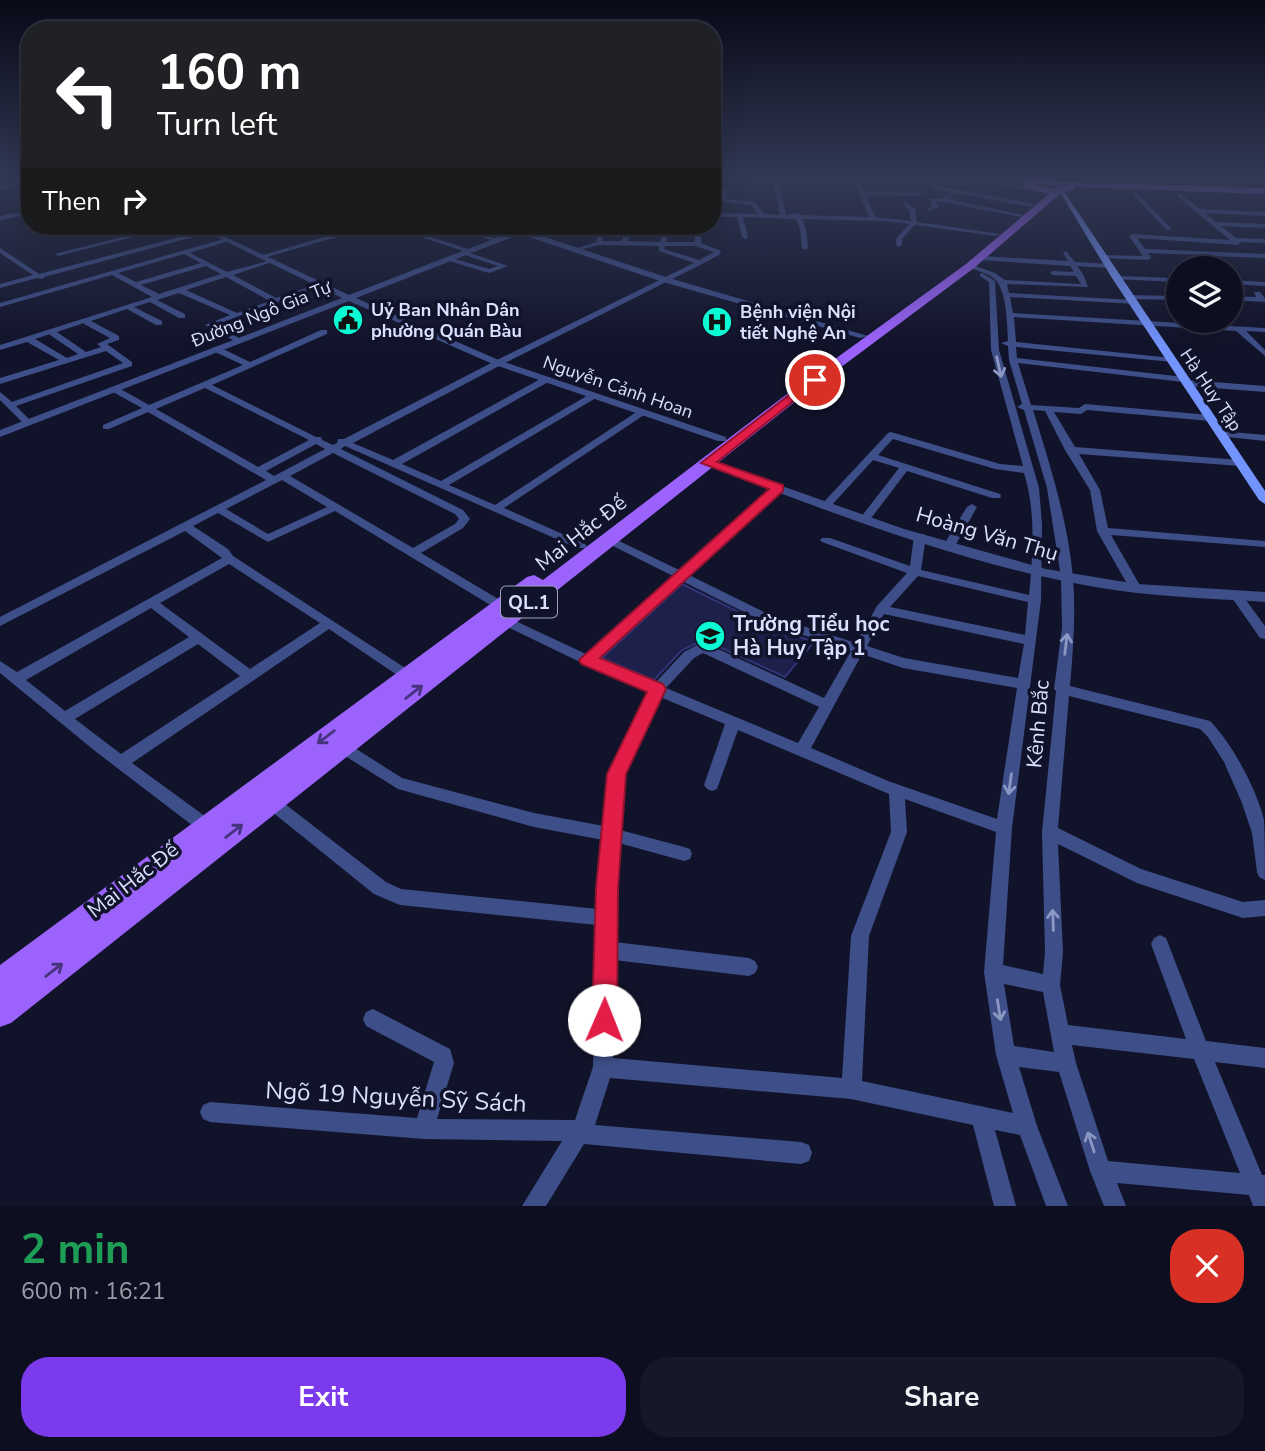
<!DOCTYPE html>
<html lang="en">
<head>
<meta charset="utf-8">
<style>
  :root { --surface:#0d0e20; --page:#161729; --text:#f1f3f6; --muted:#9a9ca5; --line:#2d2e3e; --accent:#7c3aed }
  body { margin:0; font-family:"Nunito Sans",sans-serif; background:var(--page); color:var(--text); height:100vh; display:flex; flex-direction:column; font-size:26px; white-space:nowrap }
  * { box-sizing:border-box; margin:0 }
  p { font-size:23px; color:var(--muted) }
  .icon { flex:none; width:38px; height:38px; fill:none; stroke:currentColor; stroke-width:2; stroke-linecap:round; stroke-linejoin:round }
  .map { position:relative; height:1206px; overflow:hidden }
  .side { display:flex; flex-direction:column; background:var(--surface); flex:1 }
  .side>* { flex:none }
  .top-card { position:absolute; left:21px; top:21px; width:700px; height:214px; border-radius:28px; box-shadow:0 7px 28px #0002,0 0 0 2px var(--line); background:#202124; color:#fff; overflow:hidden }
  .fabs { position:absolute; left:1166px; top:256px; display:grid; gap:14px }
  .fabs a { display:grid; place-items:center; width:77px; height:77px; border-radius:50%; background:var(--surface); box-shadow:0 7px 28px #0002,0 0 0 2px var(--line); font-size:35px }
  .pin { position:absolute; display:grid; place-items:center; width:60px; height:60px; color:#fff; margin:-30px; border:4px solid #fff; border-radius:50%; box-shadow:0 2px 7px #0007 }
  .me { position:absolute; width:77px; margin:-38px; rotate:1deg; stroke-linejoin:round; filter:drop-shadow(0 0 5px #0008) }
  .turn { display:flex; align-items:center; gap:24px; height:147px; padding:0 21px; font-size:32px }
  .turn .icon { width:91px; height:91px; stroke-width:2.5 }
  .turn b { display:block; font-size:49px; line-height:60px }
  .then { display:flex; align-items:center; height:66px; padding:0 21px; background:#0003; gap:14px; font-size:26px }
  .round { display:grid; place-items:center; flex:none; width:74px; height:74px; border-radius:28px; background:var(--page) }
  .overview { display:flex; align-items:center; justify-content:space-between; height:119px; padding:0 21px }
  h1 { font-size:42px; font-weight:700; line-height:52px; color:#1e9e55 }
  .action { display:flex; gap:14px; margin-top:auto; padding:14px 21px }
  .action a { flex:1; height:80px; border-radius:28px; background:var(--accent); color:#fff; font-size:28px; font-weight:700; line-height:80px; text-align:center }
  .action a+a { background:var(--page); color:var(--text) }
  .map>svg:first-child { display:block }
  .building { fill:#1d204a; stroke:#303476; stroke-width:2 }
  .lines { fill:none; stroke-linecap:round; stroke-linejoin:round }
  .minor { fill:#3d4e88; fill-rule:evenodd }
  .tertiary { fill:#3d4e88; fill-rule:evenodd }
  .secondary { fill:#7394fd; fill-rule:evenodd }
  .primary { fill:#9b63fc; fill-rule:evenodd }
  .rail { stroke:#0afbd4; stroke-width:2; stroke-dasharray:5 4.5; stroke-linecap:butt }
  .oneway { stroke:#8c97c3 }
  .oneway2 { stroke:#48337e }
  .route { fill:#e11d48; stroke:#92132f; stroke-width:2 }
  .labels { text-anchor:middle; stroke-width:7; stroke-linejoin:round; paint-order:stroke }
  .far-poi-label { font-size:18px; font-weight:bold; fill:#dae0fe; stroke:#11132a; text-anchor:start }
  .far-street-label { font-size:18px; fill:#dae0fe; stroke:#11132a }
  .shield { fill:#11132a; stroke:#9ea2be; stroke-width:2 }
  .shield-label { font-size:19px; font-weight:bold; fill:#dae0fe }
  .street-label { font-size:21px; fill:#dae0fe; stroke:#11132a }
  .poi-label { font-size:21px; font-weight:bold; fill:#dae0fe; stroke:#11132a; text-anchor:start }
  .near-street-label { font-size:24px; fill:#dae0fe; stroke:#11132a }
</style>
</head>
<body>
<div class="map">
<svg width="1265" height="1206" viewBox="0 0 1265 1206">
  <rect width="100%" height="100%" fill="#11132a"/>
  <!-- building -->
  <path class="building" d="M682,584l81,40 51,18 -29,35 -81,-37 -22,10 -28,30 -52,-22z"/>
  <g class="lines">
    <!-- minor -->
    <g class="minor">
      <path d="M772,177h6l8,38 12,-2 3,2 68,2 -12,-30 3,-2 5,6 54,1 3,2 -3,2 -53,-1 9,22 36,4 -2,-11 -7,-7 3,-2 10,8 2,13 83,12 -3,2 -82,-11 -13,14v6l-3,2 -3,-2v-6l13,-15 -26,-3 -81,-2 4,10 2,19 -3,2 -3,-2 -2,-19 -4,-10 -53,-2 5,20 -3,2 -3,-2 -5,-20h-25v-4l46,1 -7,-9 -39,-4v-4l9,1 2,-7 -11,-3v-4l16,5 -2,10 29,3 9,12 16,1z"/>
      <path d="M855,177h54l-2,2z"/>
      <path d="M1083,177h5l9,9 -5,1z"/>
      <path d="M1144,177h5l10,12h-4z"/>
      <path d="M1198,177h67v3l-65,-1z"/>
      <path d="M30,181v4l-30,5v-4z"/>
      <path d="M933,185l98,18 3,2 -3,2 -75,-14 -8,6 76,16 -3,2 -77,-15h-9l4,5 -9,4 -3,-2 6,-3 -4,-7 14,-1 8,-6 -20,-4z"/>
      <path d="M1133,193h4l34,35v2h-4l-34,-35z"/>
      <path d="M1177,194h4l19,15 65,3v4l-60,-3 11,9 49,2v4l-44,-2 15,12 29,1v4l-24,-1 -3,3 -101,-7 8,11 120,5v4l-55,-2 13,12h-7l-14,-13 -54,-2 3,5 -3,2 -48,-2v-2l2,-1 41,1 -14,-20 3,-2 98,6 -53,-44z"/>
      <path d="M119,226h10l-24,7 -3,-2z"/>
      <path d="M166,226h10l-118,30 -3,-2z"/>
      <path d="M373,226h13l-35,7 -88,25 -3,-2 88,-26z"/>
      <path d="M389,226h8l74,24 -1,3 38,13 -19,7 -43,-13v-2l2,-1 41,12 9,-3 -36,-12 1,-3z"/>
      <path d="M448,226h9l42,14 -5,1z"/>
      <path d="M599,226h6l-3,15h20l4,-15h6l-4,15 32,1 4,-16h6l-4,16h28l2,-16h6l-1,17 20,8 -2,4 -17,9 -201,101 -148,78 40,17 151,-83h6v4l-148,83 39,17 149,-87h6v4l-147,87 46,20 143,-94h6v4l-140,93 81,36 2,2 -2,2h-8l-232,-102 -4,3 122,61 7,9 -7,9 -42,25 84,50 2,3 -2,3h-8l-162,-98 -67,31 -50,-29 -25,13 35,23 5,7 180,117 2,3 -2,3h-10l-74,-50 -197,134 81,59 2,5 -2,5 -6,2 -6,-2 -106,-81 -95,-78v-12l17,11 205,-114 -37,-27 -185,95v-9l266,-137 -118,-68 -39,17h-6v-4l39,-17 -31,-17v-4h6l32,18 94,-40 -30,-14v-4h6l31,15 71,-32h6v4l-115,51 104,52h5l1,3 11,5 4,-2 1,-4h6l151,-78 199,-98 -35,-12v-5l-60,-1 -24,6v-2l21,-7zM665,246h30l19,6 -15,8 -35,-11zM205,388l104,52 -51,27 -102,-58zM316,444l9,5 -51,27 -8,-5zM333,453l122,61 4,5 -4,5 -42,24 -123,-72zM282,480l45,27 -59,27 -42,-25zM229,564l91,59 -70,46 -90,-66zM151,608l38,29 -124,74 -39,-31zM198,644l42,32 -119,78 -46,-35z"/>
      <path d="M210,229l2,3 -168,45 -1,2 -6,-1 -37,10v-4l33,-9 -33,-22v-5l39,26z"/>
      <path d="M227,238l2,3 -39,12 37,19 48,-13v2l-42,14 43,23 45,-15 6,1 -112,41 26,14 1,2 -4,2 -33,-18 25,-10 -51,-22 -22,7 28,14v4h-6l-29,-16 -16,5 28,14v4h-6l-29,-16 -36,12 28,15v4l-12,4 25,18v4l-116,40 15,15v4h-6l-25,-25v-8l12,10 111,-39 -17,-12 -106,33v-6l59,-18 -32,-18 -27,8v-5l152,-48 -40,-22 -112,32v-4zM184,254l17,9 -65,19 -18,-9zM206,266l15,8 -62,20 -18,-9zM226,277l44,24 -33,12 -51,-23zM84,323v1l26,14 -13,6 4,3 -15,5 -29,-20zM50,334v1l28,19 -11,4 -32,-19z"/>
      <path d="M1066,251l9,11 34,2 3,2 -3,2 -32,-2 6,8 5,13 -81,-3 2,9 124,7h3v4l-126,-7 3,16 252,15v4l-19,-1 19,19v6l-29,-25 -222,-14 2,25 156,16 4,2 -4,2 -156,-15 1,11 167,19 4,3 77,6v6l-78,-6 -4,-4 -165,-19 13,42 48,3 6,-4 125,11 5,3 -5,3 -123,-11 -6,4 -27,-2 21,35 165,13 5,3 -5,3 -161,-12 21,36 8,38 157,13v6l-154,-12 31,54 -6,4 -6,-4 -33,-58 -7,-41 -25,-40 -20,-39 -12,-1c17,55 35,111 40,168 3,36 0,72 -3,108l140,35c22,22 47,69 54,99 1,18 1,41 1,60l-6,-3 -2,-5 -5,-39 -10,-30 -18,-41 -16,-25 -8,-8 -131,-33 -11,132 83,41 102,33 22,-2v16l-22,2 -106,-35 -79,-39 5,108 -3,33 8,40 118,14 -35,-95 3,-6 6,-3 6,3 40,103 59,7v20l-50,-6 47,113h3v31h-12l-4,-11 -132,-12 9,23h-22l-14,-35 -31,-99 -40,-5 18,59 31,80h-22l-26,-71 -25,-5 21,76h-22l-21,-81 -122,-26 -241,-21 -15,47 206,17 8,3 3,8 -3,8 -8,3 -217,-20 -38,62h-24l40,-65 -138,-2 -214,-17 -7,-3 -3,-7 3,-7 7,-3 207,16 17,-56 -68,-36 -3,-7 3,-7 7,-3 77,40 4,14 -17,56 138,1 18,-53 4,-142 -197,-20 -26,-11 -108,-87 -3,-5 3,-5 5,-2 5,2 110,85 15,7 197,20 5,-69 -69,-13 -136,-38 -61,-38 -2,-4 2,-4 5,-2 5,2 55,35 132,35 70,13 5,-52 40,-82 -67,-29 -81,-39 -2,-3 6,-4 4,1 77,36 87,-78 -68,-34 -2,-2 2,-2h8l66,32 95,-84h8v4l-93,85 83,41 84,27 21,-37 30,-33 -85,-31 -2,-2 2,-2h8l80,28 4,-30 2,-2h8l2,2 -5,34 108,25c4,-40 7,-84 -5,-122l-29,-4 -102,-30 -15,16 122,39 1,2 -1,2h-8l-85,-27 -38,50h-8l-1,-2 1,-2 38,-49 -26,-8 -43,47h-8l-1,-2 67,-72 3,-1 109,32 23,2 -32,-116 -2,-68 -9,-6v-2l2,-1 13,8 4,69 40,138 3,36 -1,76 -29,228 -9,137 40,9 2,-22 -3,-120 14,-141 -2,-2 8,-61 -1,-51 -14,-89 -23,-78 -7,-3 5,-3 -13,-44 -1,-14 -7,-3 7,-2c-1,-17 -1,-55 -16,-64 -7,-5 -18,-7 -25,-11l3,-2 25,9 10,7 76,4 -5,-8 -23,-1 -3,-2 3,-2 21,1 -4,-6 -90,-6 -3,-2 3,-2 88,5 -5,-8zM918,576l110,26 -3,33 -135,-28zM682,581l82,41 87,29 -27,47 -121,-56 -19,10 -29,31 -58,-24zM884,614l140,30 -6,34 -114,-20 -37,-12zM703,653l116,54 -21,36 -132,-55 28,-30zM862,654l41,14 114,20 -20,131 -109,-38 -77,-33zM660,697l65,27 -21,61 3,4 5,2 5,-2 21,-59 151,64 2,38 -40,104 -9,142 -229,-20 1,-98 135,16 6,-3 3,-6 -3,-6 -6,-3 -134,-16v-54l4,-45 65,18 6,-2 2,-5 -2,-5 -6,-2 -64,-17 5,-56zM905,799l91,33 -12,140 12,83 17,58 -151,-32 7,-145 38,-104zM1004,984l39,8 11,60 -40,-6zM1072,1045l122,14 46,114 -132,-12 -32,-98z"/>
      <path d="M1116,276l62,2v4l-64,-3v-2z"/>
      <path d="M1230,280l35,2v4l-35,-2z"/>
      <path d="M1254,292h6l5,6v4l-35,-2v-4l26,1z"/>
      <path d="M1128,295l50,1v4l-47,-1h-3z"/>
      <path d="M1221,431l44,4v6l-47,-5v-4z"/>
      <path d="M972,504l5,3 -22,39 -2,2h-8l-2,-2 24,-39z"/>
      <path d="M1236,591l4,1 25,34v13l-5,-1 -30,-43z"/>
    </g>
    <!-- tertiary -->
    <g class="tertiary">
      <path d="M963,177h15l58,12 -3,2z"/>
      <path d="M30,210v4l-30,6v-4z"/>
      <path d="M194,226h8l147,69 165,-64 -13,-5 19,3 17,-3 -10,5 142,47 199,58 -8,2 -197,-56 -143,-48 -164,64 145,63 225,76v4h-8l-223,-76 -146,-64 -349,136v-7l342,-132z"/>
      <path d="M708,460l196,69 142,40 91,15 128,8v10c-57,-4 -114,-5 -170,-15 -135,-23 -263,-75 -391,-122v-4z"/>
    </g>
    <!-- secondary -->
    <path class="secondary" d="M1063,190l202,301v13l-6,-4 -147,-222 -52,-86z"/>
    <!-- primary -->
    <path class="primary" d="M1034,177l30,5 201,6v6l-190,-7 -1,3 -13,3 -87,75 -173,129 -790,626 -11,4v-62l527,-388 7,-2 9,5 248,-189 175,-127 83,-70 -25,-6v-8zM1031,183l31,4 -11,2z"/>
    <!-- rail -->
    <path class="rail" d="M0,180l12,-3"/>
  </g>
  <!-- one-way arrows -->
  <defs><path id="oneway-shaft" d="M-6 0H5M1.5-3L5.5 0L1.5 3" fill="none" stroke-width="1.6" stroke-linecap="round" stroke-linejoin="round" transform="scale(1.75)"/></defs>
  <g class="oneway">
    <use href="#oneway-shaft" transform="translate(999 367) rotate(77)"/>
    <use href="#oneway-shaft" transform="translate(1066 644) rotate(-83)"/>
    <use href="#oneway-shaft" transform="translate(1010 784) rotate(98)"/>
    <use href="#oneway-shaft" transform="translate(1053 920) rotate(-92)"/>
    <use href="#oneway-shaft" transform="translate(999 1010) rotate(81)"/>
    <use href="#oneway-shaft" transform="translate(1091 1142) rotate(-108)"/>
  </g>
  <g class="oneway2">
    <use href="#oneway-shaft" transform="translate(414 692) rotate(-38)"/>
    <use href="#oneway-shaft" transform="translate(326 737) rotate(143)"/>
    <use href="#oneway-shaft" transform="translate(234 831) rotate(-38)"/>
    <use href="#oneway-shaft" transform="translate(54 970) rotate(-38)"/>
  </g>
  <!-- sky -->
  <linearGradient id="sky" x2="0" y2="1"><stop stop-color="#090a17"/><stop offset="0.51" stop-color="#323955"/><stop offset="1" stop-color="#323955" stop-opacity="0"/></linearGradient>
  <rect width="1265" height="346" fill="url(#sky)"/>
  <!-- route -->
  <path class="route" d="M811,378l9,2 -103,82 66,23v6l-183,167 63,26 3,5 -40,85 -8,114 -1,132 -4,9 -9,3 -8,-3 -4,-9 4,-132 11,-114 40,-82 -66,-28 -2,-4 190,-171 -68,-26z"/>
  <!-- icons -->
  <defs>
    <g id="civic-disc" transform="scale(1.575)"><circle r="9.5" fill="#0afbd4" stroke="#11132a"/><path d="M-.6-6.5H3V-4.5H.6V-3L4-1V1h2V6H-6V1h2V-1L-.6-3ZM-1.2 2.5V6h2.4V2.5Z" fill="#111"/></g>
    <g id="hospital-disc" transform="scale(1.575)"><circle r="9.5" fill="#0afbd4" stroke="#11132a"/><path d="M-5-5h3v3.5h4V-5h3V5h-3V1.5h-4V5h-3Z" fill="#111"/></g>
    <g id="school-disc" transform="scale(1.575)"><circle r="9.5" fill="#0afbd4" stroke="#11132a"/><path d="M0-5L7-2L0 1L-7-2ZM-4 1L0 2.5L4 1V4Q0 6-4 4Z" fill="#111"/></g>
  </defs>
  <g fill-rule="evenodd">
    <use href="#civic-disc" x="348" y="320"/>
    <use href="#hospital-disc" x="717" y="322"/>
    <use href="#school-disc" x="710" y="636"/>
  </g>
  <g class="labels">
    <!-- far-poi labels -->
    <g class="far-poi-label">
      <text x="371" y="316">Uỷ Ban Nhân Dân<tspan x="371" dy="21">phường Quán Bàu</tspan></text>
      <text x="740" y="318">Bệnh viện Nội<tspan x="740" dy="21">tiết Nghệ An</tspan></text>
    </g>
    <!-- far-street labels -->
    <g class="far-street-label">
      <text transform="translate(261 314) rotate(-22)" y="6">Đường Ngô Gia Tự</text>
      <text transform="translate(618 387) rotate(19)" y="6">Nguyễn Cảnh Hoan</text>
      <text transform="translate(1211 390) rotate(56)" y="6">Hà Huy Tập</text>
    </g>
    <!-- shield labels -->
    <rect class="shield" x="501" y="586.5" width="56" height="31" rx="5"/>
    <g class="shield-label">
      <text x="529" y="609">QL.1</text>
    </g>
    <!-- street labels -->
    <g class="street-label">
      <text transform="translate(581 533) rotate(-38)" y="7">Mai Hắc Đế</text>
      <text transform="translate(987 534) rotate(16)" y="7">Hoàng Văn Thụ</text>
      <text transform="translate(1038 724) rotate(-85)" y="7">Kênh Bắc</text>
      <text transform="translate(133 880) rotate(-38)" y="7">Mai Hắc Đế</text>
    </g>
    <!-- poi labels -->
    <g class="poi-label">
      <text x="733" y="631">Trường Tiểu học<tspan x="733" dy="24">Hà Huy Tập 1</tspan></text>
    </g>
    <!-- near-street labels -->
    <g class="near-street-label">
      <text transform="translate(396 1097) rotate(3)" y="8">Ngõ 19 Nguyễn Sỹ Sách</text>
    </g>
  </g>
</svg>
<div class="fabs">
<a><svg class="icon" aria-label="layers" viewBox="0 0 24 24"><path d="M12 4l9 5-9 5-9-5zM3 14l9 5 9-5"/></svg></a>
</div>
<div class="pin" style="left:815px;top:380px;background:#d93025"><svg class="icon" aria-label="arrive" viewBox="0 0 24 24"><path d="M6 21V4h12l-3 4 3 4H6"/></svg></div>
<svg class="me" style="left:604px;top:1020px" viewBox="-20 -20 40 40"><circle r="19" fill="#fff"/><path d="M0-13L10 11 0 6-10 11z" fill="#e11d48"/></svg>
<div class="top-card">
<div class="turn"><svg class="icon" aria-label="left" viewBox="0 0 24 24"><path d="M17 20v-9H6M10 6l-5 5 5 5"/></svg><div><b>160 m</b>Turn left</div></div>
<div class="then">Then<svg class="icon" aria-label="right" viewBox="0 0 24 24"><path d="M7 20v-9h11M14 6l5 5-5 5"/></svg></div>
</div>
</div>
<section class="side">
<div class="overview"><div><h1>2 min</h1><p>600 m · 16:21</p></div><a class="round" style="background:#d93025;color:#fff"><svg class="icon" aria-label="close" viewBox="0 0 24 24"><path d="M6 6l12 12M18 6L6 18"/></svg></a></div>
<div class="action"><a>Exit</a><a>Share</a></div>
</section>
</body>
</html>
